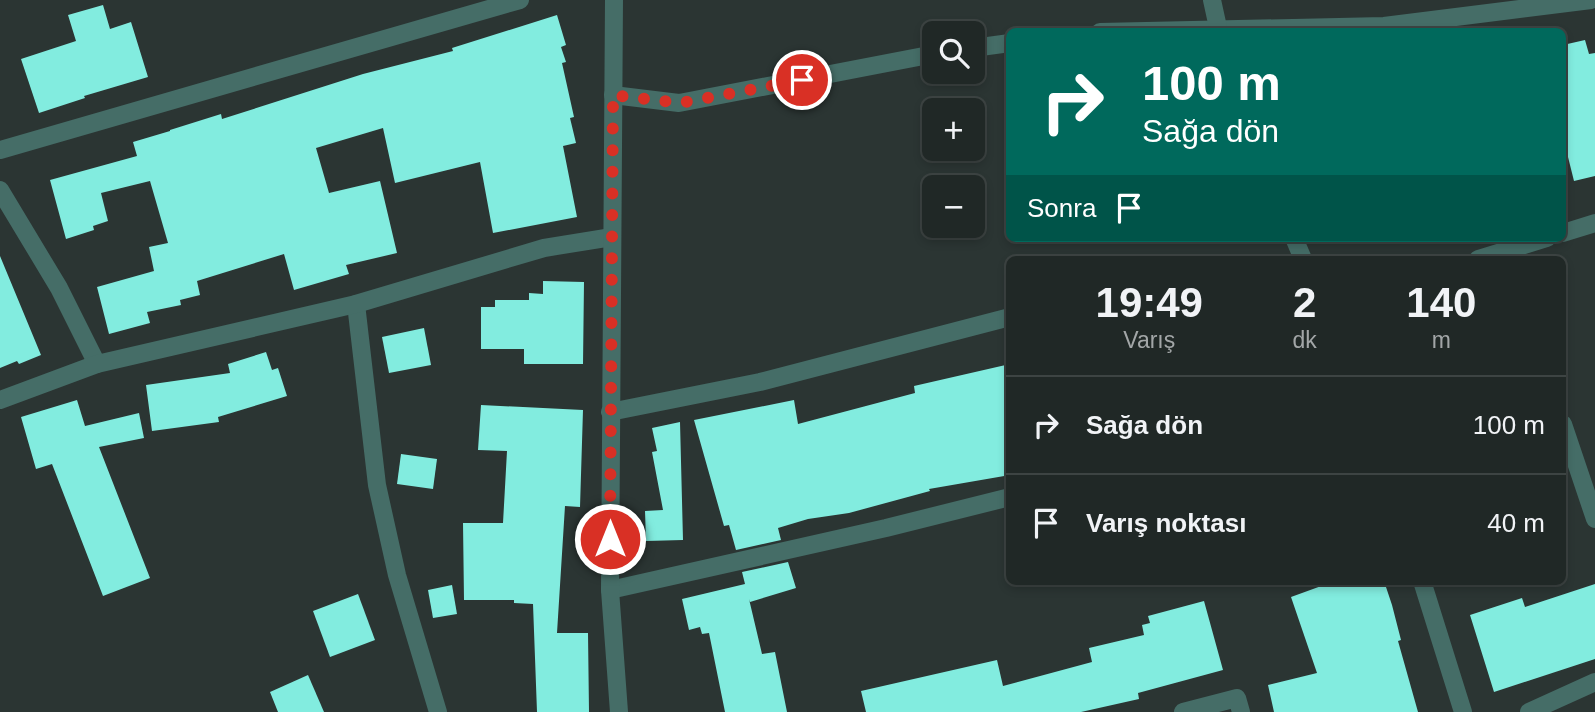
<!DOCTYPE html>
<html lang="tr">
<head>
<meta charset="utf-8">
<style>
  :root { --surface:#202826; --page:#2d3432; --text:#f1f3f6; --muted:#a2a6a7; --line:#3d4443 }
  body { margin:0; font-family:Arial,sans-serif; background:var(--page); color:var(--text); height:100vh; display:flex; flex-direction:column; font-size:26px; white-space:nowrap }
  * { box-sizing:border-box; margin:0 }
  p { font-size:23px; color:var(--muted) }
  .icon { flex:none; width:38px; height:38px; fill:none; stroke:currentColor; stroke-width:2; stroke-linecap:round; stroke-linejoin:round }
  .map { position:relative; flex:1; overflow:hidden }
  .details { position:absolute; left:1006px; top:256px; width:560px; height:329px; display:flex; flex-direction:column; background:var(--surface); border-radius:10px; box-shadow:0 4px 10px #0003,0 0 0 2px var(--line) }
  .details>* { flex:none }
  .hud { position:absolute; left:1006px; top:28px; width:560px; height:214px; border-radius:10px; box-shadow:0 4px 10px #0003,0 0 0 2px var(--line); background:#00695c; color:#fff; overflow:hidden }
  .buttons { position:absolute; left:922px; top:21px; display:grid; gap:14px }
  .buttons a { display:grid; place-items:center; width:63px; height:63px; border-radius:10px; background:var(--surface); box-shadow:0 4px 10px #0003,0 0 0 2px var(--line); font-size:35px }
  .pin { position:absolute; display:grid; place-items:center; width:60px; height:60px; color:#fff; margin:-30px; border:4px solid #fff; border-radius:50%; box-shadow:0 2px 7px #0007 }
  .me { position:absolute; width:77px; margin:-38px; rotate:0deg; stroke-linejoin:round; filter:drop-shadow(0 0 5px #0008) }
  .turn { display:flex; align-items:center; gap:24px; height:147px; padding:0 21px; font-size:32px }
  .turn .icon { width:91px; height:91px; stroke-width:2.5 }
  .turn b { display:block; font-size:49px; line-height:60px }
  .then { display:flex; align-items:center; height:66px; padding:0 21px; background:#0003; gap:14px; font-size:26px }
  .eta { display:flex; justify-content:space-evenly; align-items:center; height:119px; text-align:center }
  .eta b { font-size:42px; font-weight:600; line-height:49px }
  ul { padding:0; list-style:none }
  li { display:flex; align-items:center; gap:21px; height:98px; padding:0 21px; border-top:2px solid var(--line) }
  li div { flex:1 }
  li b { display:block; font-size:26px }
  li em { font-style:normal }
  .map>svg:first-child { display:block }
  .building { fill:#82ecdf }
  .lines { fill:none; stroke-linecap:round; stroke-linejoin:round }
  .minor { stroke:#456d67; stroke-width:18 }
  .tertiary { stroke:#456d67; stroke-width:18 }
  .route { stroke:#d93025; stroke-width:12; stroke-dasharray:0 21.6 }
</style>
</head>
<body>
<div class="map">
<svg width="1595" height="712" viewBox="0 0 1595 712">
  <rect width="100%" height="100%" fill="#2b3533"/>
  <!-- building -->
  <g class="building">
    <path d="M103,5l7,24 21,-7 17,55 -64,19 1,2 -46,15 -18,-54 55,-18 -8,-26z"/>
    <path d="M557,15l9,30 -5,2 5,15 -4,1 12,54 -4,1 6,25 -13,3 14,71 -84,16 -13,-71 -85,21 -12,-55 -67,20 13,45 51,-12 17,72 -51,12 3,9 -55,16 -10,-36 -87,27 3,14 -20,5 1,5 -34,7 3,11 -41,11 -12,-47 57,-16 -5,-24 19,-4 -18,-62 -49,12 7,28 -15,5 1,4 -28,9 -16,-59 87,-24 -4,-14 37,-11v-1l51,-16 1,5 141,-45 90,-23 -1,-3z"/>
    <path d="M1585,40l4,14 6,-1v123l-21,5 -11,-44v-92z"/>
    <path d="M0,256l41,99 -22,9 -2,-3 -17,7z"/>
    <path d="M543,281l41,1 -1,82h-59v-15h-43v-42h14v-7h34v-7l14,1z"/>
    <path d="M424,328l7,37 -42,8 -7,-36z"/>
    <path d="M266,352l6,18 6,-2 9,28 -69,21 1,5 -67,9 -6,-46 84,-12 -2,-9z"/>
    <path d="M1010,364v111l-81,14 1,2 -81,22 -41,6 -30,9 3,12 -45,10 -7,-25 -5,1 -30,-106 100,-20 4,24 117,-31 -1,-7z"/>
    <path d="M77,400l8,26 54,-13 5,25 -45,9 51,131 -47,18 -51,-132 -16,5 -15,-52z"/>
    <path d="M481,405l102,5 -3,97 -15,-1 -8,127h31l1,79h-52l-4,-108 -19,-1v-3h-50l-1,-77h40l4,-72 -29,-1z"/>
    <path d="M680,422l3,118 -37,1 -1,-30 18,-1 -11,-58 5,-1 -5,-23z"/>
    <path d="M401,454l36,5 -4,30 -36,-5z"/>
    <path d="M788,562l8,26 -46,14 -1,-3 13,55 13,-2 12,60h-62l-16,-79 -7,1 -2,-7 -11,3 -7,-31 63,-15 -3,-12z"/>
    <path d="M1335,581h49l8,24 9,35 -3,1 20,71h-144l-6,-27 49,-12 -26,-76z"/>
    <path d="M1595,584v75l-101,33 -24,-77 52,-17 3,9z"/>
    <path d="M452,585l5,29 -24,4 -5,-28z"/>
    <path d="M358,594l17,46 -45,17 -17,-46z"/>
    <path d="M1204,601l19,69 -85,23 1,6 -58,13h-215l-5,-21 136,-31 6,26 89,-24 -3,-14 55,-13 -2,-10 8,-2 -2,-7z"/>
    <path d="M308,675l16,37h-46l-8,-20z"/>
  </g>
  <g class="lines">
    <!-- minor -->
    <g class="minor">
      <path d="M1100,32l284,-6 207,-26"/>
      <path d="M973,48l37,-5"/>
      <path d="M613,95l66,8 255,-49"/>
      <path d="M0,150l520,-150"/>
      <path d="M0,190l59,98 38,76"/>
      <path d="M1563,233l32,-10"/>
      <path d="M1478,259l69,-21"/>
      <path d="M356,304l21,181 20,90 41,137"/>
      <path d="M0,400l97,-36 259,-60 188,-56 68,-11"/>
      <path d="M610,412l150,-30 250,-65"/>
      <path d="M1563,424l32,95"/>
      <path d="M610,590l276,-62 124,-31"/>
      <path d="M1183,712l54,-14 4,14"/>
      <path d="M1529,712l66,-30"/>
    </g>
    <!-- tertiary -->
    <g class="tertiary">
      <path d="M614,0l-4,590 9,122"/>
      <path d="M1212,0l7,32"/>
      <path d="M1294,238l9,21"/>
      <path d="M1422,581l41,131"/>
    </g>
  </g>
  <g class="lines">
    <!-- route -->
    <path class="route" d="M610,539l3,-444 67,8 122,-23"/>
  </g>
</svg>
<div class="buttons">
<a><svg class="icon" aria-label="search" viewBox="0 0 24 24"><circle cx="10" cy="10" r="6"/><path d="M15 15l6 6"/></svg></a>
<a>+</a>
<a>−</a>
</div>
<div class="pin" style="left:802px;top:80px;background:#d93025"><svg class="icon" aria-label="arrive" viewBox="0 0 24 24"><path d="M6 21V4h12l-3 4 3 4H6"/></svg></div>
<svg class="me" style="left:610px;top:539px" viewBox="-20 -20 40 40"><circle r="17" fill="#d93025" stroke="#fff" stroke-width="3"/><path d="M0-11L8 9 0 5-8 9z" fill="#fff"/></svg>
<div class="hud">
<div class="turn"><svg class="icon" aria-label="right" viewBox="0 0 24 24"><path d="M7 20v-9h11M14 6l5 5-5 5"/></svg><div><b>100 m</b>Sağa dön</div></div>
<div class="then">Sonra<svg class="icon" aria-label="arrive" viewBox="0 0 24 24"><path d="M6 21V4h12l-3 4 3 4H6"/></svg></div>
</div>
<section class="details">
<div class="eta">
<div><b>19:49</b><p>Varış</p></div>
<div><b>2</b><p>dk</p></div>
<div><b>140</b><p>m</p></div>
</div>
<ul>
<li><svg class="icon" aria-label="right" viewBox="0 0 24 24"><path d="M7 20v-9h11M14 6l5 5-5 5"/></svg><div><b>Sağa dön</b></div><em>100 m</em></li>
<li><svg class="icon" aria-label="arrive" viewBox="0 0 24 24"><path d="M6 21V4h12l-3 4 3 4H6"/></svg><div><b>Varış noktası</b></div><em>40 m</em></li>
</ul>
</section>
</div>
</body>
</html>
